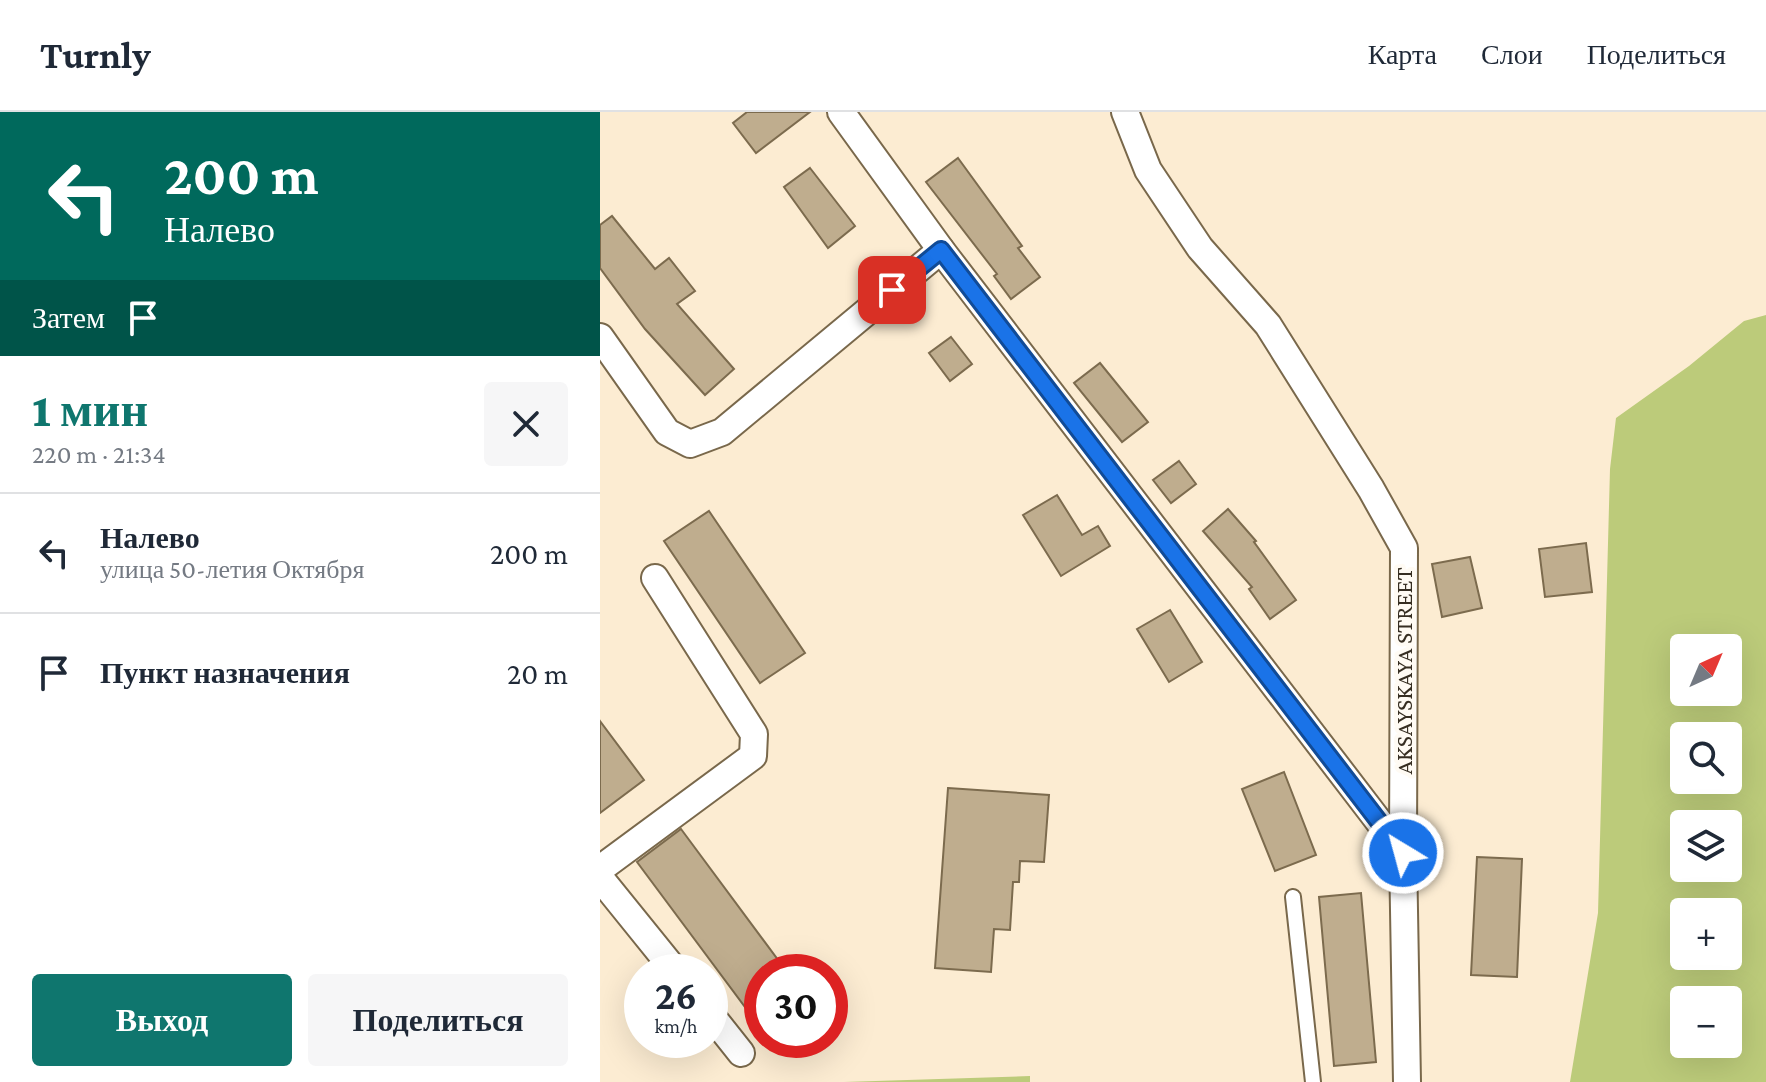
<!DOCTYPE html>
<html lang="ru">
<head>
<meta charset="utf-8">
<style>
  :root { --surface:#fff; --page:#f6f6f7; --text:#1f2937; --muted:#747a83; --line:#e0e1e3; --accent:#0f766e }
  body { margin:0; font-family:"Crimson Pro",serif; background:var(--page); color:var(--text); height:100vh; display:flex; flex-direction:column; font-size:30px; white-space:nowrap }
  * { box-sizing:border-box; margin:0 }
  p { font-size:26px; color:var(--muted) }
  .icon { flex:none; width:44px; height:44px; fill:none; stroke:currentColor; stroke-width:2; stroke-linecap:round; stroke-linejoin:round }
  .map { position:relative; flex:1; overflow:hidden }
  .sheet { display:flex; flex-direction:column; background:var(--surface); width:600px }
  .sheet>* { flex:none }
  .hud { background:#00695c; color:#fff; overflow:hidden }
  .needle { width:52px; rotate:44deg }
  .buttons { position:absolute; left:1070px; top:522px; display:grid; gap:16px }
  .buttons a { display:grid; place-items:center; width:72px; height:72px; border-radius:8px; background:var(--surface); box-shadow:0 8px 32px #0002; font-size:40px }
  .speed { position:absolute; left:24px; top:842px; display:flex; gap:16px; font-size:40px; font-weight:700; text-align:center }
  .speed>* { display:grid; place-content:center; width:104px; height:104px; border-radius:50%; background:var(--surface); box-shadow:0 8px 32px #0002; line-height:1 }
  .speed small { font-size:20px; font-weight:400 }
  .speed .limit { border:12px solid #d22; background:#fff; color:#111 }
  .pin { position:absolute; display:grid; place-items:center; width:68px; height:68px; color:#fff; margin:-34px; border-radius:16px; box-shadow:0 4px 12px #0006 }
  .me { position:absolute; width:88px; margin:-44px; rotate:323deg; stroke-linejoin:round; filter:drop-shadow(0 0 6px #0008) }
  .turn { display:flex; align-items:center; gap:28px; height:168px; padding:0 32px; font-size:36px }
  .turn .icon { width:104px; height:104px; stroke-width:2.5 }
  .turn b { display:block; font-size:56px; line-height:68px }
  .then { display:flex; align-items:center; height:76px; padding:0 32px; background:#0003; gap:16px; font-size:30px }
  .round { display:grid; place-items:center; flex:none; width:84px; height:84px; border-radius:8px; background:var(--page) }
  .overview { display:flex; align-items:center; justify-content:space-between; height:136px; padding:0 32px }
  h1 { font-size:48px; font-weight:800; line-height:60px; color:var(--accent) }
  .action { display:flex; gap:16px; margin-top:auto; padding:16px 32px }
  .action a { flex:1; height:92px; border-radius:8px; background:var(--accent); color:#fff; font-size:32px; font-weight:800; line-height:92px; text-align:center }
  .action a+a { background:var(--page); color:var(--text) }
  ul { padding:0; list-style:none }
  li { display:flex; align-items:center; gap:24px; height:120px; padding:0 32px; border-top:2px solid var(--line) }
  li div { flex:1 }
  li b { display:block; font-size:30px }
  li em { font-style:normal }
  header { display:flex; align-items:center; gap:48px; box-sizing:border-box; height:112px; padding:0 40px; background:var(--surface); border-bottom:2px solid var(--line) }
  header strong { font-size:38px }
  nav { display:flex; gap:44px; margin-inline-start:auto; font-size:28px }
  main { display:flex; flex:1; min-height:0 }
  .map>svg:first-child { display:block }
  .green { fill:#bccb7a; fill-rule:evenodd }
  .building { fill:#bfad8e; stroke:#7c6b4e; stroke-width:2 }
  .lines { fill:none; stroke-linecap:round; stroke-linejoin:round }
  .service-casing { stroke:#79684b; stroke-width:18 }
  .minor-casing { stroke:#79684b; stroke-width:30 }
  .service { stroke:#fff; stroke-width:14 }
  .minor { stroke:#fff; stroke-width:26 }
  .route-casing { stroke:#114b97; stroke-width:20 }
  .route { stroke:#1a73e8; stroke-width:14 }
  .labels { text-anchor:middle; stroke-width:8; stroke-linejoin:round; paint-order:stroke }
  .street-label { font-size:24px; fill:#362e22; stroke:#fffbf4 }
</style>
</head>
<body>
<header>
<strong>Turnly</strong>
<nav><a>Карта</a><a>Слои</a><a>Поделиться</a></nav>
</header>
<main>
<section class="sheet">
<div class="hud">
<div class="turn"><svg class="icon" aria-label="left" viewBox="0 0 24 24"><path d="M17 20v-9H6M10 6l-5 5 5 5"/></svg><div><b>200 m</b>Налево</div></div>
<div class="then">Затем<svg class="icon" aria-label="arrive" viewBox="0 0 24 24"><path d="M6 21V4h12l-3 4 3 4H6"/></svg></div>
</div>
<div class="overview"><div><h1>1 мин</h1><p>220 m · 21:34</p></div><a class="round"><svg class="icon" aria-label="close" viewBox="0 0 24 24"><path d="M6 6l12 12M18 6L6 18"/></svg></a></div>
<ul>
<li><svg class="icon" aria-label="left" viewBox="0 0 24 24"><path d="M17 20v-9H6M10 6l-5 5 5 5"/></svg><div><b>Налево</b><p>улица 50-летия Октября</p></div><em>200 m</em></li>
<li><svg class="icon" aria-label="arrive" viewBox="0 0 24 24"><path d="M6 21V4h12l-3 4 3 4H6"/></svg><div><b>Пункт назначения</b></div><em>20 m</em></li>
</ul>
<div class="action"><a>Выход</a><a>Поделиться</a></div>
</section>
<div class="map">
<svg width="1166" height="970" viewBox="0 0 1166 970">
  <rect width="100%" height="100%" fill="#fcecd2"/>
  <!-- green -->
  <g class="green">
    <path d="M1166,203v767h-196l28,-169 12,-444 6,-51 73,-52 55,-45zM1084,536h44v44h-44zM1084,624h44v44h-44zM1084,712h44v44h-44zM1084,800h44v44h-44zM1084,888h44v44h-44z"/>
    <path d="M430,964v6h-186z"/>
  </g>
  <!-- building -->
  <g class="building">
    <path d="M147,0h63l-54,41 -23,-30z"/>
    <path d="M358,46l64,88 -4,2 22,29 -29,22 -17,-23 3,-2 -71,-92z"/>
    <path d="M210,56l45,58 -27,22 -44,-61z"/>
    <path d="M12,104l43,53 14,-11 26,33 -18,13 57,65 -29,26 -60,-66 -45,-61v-43z"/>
    <path d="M351,225l21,27 -22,17 -21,-28z"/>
    <path d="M500,251l48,59 -26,20 -48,-59z"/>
    <path d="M579,349l17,23 -25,19 -18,-23z"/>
    <path d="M457,383l25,40 16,-9 12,20 -49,30 -38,-61z"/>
    <path d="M628,397l28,32 -2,1 42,58 -26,19 -21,-30 3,-2 -49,-56z"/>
    <path d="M109,399l96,142 -45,30 -96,-142z"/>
    <path d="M986,431l6,49 -47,5 -6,-48z"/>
    <path d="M870,445l12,51 -40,9 -10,-53z"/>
    <path d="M570,498l32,52 -33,20 -32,-53z"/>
    <path d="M0,609l44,59 -44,33z"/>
    <path d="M684,660l32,83 -41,16 -33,-82z"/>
    <path d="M348,676l101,7 -5,67 -24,-1 -1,21h-6l-3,48 -16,-1 -3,43 -56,-4z"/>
    <path d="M81,717l106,143h-25v22l-17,13 -108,-145z"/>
    <path d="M877,745l45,2 -5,118 -46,-2z"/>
    <path d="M761,781l15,169 -42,4 -15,-169z"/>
  </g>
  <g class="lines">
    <!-- service casing -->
    <g class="service-casing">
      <path id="service" d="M693,785l20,185"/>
    </g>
    <!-- minor casing -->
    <g class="minor-casing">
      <g id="minor">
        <path d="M241,0l100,138 462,603"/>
        <path d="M525,0l23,58 52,78 68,77 103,164 33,59 -1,305 4,229"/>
        <path d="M0,225l67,95 23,12 32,-12 219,-182"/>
        <path d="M0,757l153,-113 1,-22 -99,-156"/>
        <path d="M0,766l76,94"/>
        <path d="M110,902l31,39"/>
      </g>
    </g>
    <!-- service -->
    <use href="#service" class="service"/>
    <!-- minor -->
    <use href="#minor" class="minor"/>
  </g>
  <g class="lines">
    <!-- route casing -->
    <g class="route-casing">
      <path id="route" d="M292,178l49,-40 462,603"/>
    </g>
    <!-- route -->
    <use href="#route" class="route"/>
  </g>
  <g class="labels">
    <!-- street labels -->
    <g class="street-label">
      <text transform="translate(804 559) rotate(-90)" y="8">AKSAYSKAYA STREET</text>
    </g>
  </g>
</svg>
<div class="buttons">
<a><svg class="needle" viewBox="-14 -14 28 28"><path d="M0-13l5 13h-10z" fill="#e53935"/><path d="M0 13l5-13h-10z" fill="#747a83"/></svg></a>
<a><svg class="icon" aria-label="search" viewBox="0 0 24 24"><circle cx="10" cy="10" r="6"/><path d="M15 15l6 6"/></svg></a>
<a><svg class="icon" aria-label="layers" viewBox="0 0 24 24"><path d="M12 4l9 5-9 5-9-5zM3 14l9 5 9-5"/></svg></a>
<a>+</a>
<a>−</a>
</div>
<div class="speed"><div>26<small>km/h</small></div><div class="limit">30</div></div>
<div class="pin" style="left:292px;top:178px;background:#d93025"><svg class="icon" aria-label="arrive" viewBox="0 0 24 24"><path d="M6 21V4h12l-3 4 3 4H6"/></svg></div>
<svg class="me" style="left:803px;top:741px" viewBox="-20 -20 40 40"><circle r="17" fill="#1a73e8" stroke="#fff" stroke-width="3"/><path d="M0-11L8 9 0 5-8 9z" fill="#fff"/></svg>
</div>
</main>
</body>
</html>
